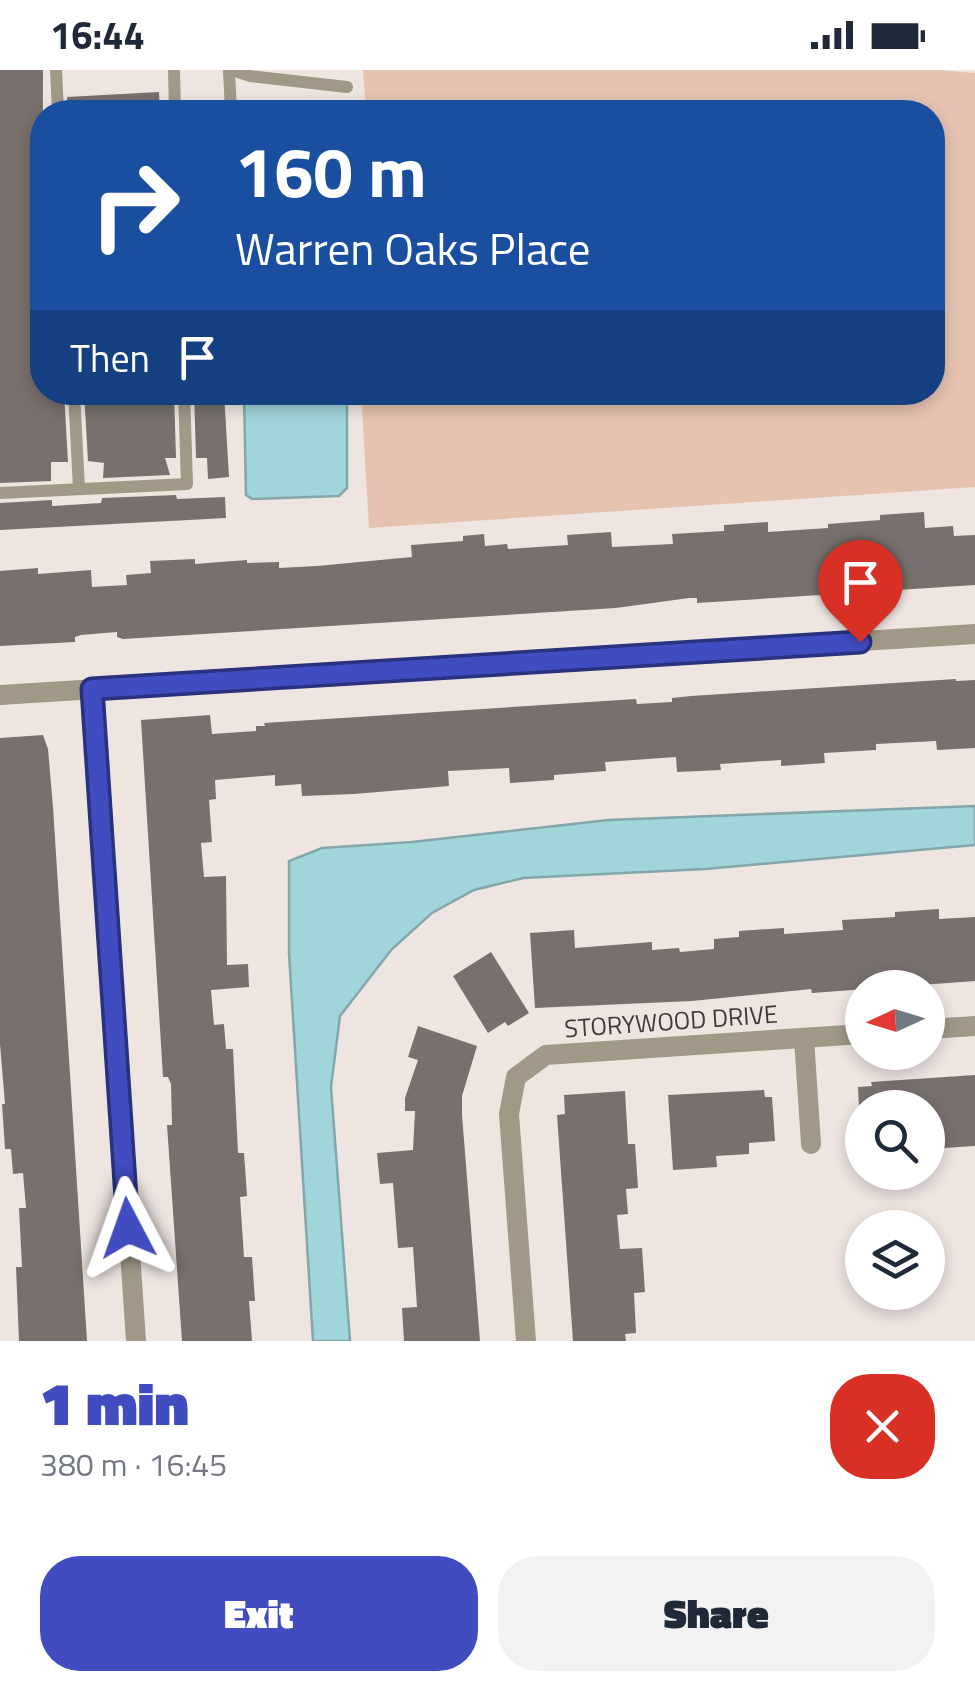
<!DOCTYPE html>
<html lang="en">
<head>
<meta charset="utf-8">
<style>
  :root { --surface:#fff; --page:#f2f2f3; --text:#1f2937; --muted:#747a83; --accent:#404cc0 }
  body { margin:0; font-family:"Titillium Web",sans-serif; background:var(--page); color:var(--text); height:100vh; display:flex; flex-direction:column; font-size:38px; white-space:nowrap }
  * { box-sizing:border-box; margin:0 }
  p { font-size:32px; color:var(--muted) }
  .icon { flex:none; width:55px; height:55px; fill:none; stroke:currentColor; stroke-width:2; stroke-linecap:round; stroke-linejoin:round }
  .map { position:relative; height:1271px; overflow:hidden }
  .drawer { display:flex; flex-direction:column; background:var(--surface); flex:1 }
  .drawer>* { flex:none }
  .banner { position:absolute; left:30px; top:30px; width:915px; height:305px; border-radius:40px; box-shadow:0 5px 15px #0003; background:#1a4fa0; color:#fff; overflow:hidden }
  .needle { width:65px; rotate:266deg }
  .buttons { position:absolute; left:845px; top:900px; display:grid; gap:20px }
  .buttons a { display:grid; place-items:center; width:100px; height:100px; border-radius:50%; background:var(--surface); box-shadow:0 5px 15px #0003; font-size:50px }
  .pin { position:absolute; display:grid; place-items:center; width:85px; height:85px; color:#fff; margin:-102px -42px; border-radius:50% 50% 50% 0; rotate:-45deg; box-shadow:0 0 10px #0007 }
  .pin .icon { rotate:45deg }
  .me { position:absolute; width:110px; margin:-55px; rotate:356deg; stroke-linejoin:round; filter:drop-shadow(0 0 8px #0008) }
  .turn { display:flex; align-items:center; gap:35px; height:210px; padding:0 40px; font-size:45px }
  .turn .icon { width:130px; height:130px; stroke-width:2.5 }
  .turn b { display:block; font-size:70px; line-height:85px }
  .then { display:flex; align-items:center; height:95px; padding:0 40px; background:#0003; gap:20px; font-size:38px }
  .round { display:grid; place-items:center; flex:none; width:105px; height:105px; border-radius:40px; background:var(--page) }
  .summary { display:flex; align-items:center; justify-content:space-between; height:170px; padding:0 40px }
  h1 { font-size:60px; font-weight:800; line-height:75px; color:var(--accent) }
  .button { display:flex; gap:20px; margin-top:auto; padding:20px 40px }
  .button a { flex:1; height:115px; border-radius:40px; background:var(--accent); color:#fff; font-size:40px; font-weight:800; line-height:115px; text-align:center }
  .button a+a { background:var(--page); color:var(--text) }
  .status { display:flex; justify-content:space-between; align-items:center; height:70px; padding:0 50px; background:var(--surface); direction:ltr }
  .status svg { height:28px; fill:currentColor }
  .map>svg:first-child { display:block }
  .green { fill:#e6c3b1 }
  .water { fill:#a0d5da; stroke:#83a7aa; stroke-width:2.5 }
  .building { fill:#77706c }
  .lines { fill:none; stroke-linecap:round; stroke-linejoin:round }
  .lane { stroke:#a19888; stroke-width:12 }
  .street { stroke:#a19888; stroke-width:20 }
  .route-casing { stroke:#2a317d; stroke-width:25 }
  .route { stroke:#404cc0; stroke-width:18 }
  .labels { text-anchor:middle; stroke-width:10; stroke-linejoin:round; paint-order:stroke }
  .street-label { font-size:25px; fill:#3e3b39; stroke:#eee5e1 }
</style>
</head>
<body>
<div class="status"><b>16:44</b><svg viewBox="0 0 49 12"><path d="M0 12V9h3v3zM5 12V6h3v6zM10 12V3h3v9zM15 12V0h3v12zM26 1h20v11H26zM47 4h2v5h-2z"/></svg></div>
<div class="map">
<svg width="975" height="1271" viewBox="0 0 975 1271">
  <rect width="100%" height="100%" fill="#eee5e1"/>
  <!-- green -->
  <path class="green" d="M363,0h574l38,3v414l-606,41 -8,-135 571,-1v-280h-566z"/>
  <!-- water -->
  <g class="water">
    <path d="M244,323h103v95l-8,8 -87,3 -6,-4z"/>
    <path d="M975,736v39l-270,24 -182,9 -49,12 -42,23 -40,36 -52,67 -9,71 19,254h-37l-24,-388v-92l33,-13 90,-6 196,-22z"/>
  </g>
  <!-- building -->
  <g class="building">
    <path d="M0,0h43l-1,322h22l4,70h-17v19l-51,2z"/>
    <path d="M159,22l1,20h-92l-1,-15z"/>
    <path d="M84,322h90l2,66h-11l5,17 -67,3 1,-15 -16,-2z"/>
    <path d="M194,322h30l5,85 -21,2 -1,-21h-11z"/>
    <path d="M176,425l1,4 48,-2 1,21 -226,12v-27l52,-3v6l49,-3 1,-5z"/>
    <path d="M924,442l1,16 28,-2 1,10 21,-1v50l-278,18v-5h-8l-73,10 -493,31 -6,-2v-5l-36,3 -6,2v5l-75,4v-75l38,-3v6l53,-4 1,17 35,-2 -1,-10 25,-2 -1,-12 45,-2v5l52,-4v3l32,-1v6l38,-2 95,-9 -1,-12 52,-4v-5l21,-2 1,12 22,-2 1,5 60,-4 -1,-10 44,-3 1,15 61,-3 -1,-10 52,-3v-6l44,-3v10l60,-4v-4l52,-4v-5z"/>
    <path d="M956,609v2l19,-1v68l-38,2 -1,-9 -60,3v6l-52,3 1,10 -44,3v-6l-61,4 1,6 -44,2 -1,-15 -71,5 1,9 -52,4v5l-44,3 -1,-15 -61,3 1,15 -95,8 -52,2 -1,-12 -26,2v-11l-60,5 1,19 -7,1 3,42 -11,1 3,34 22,-1 1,89 21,-1 1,23 -38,3 3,35 10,-1 2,25h7l5,104h6l3,43 -7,1 4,60h8l3,44h-6l3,40h-70l-15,-216h5l-1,-41 -3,-7h-5l-22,-357 69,-5 2,19 44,-3v-5h9l-1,-3 372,-24 1,5 35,-2v-4l19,-2z"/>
    <path d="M43,665l5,14 5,58 34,534h-68l-3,-74h6l-3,-59h7l-3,-35 -10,1 -2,-25h-6l-3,-45h3l-5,-60v-306z"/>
    <path d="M939,839v10l36,-2v64l-163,12 -1,-4 -119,12 -157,7 -5,-75 44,-3 1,18 77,-6v8l27,-2 1,4 34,-3v-10l25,-2v-6l45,-3v6l59,-4 -1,-10 53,-3v-5z"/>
    <path d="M491,882l38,61 -21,13 -3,-4 -17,11 -35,-57z"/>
    <path d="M418,956l59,20 -15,50v19l18,226h-76l-2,-33 15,-1 -4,-60 -15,1 -5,-65 -13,1 -3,-31 36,-3 2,-39h-10v-13l13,-38 -10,-3z"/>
    <path d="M975,1005v71l-47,3v-41h-69l-1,-21 14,-1 -1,-4z"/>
    <path d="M764,1020l1,7h7l3,44 -26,2v11l-33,2 1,11 -44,3 -5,-75z"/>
    <path d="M625,1021l3,53h7l3,44 -12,1 2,25 -11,1 3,34 22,-1 3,44 -11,1 2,40 -11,1 1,7h-53l-16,-226 8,-1 -1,-19z"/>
  </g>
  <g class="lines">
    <!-- lane -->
    <g class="lane">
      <path d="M56,0l2,42"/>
      <path d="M174,0l1,42"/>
      <path d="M229,0l2,42"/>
      <path d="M233,0l17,6 97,11"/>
      <path d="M74,322l5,97"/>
      <path d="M0,423l187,-9 -3,-92"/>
    </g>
    <!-- street -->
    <g class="street">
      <path d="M92,619l44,652"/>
      <path d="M0,625l975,-61"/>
      <path d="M928,959l47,-3"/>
      <path d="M804,968l7,106"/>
      <path d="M526,1271l-17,-227 7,-37 30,-22 316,-21"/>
    </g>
  </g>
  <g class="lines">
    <!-- route casing -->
    <g class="route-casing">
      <path id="route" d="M128,1158l-36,-539 768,-47"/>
    </g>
    <!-- route -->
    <use href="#route" class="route"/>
  </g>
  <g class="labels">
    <!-- street labels -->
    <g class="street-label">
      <text transform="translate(671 951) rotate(-4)" y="9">STORYWOOD DRIVE</text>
    </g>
  </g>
</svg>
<div class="buttons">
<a><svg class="needle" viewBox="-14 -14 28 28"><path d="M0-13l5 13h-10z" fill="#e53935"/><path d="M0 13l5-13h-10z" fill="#747a83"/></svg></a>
<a><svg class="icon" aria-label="search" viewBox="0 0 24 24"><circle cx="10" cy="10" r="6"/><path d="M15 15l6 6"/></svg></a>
<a><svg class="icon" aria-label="layers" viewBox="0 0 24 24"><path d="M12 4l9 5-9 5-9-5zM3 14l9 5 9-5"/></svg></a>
</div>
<div class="pin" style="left:860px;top:572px;background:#d93025"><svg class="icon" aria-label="arrive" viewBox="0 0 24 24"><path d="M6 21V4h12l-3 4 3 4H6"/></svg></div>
<svg class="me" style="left:128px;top:1158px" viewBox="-20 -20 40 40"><path d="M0-17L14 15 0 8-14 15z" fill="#404cc0" stroke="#fff" stroke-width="4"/></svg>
<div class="banner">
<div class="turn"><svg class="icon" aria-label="right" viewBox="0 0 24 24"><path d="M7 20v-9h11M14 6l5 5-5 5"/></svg><div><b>160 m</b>Warren Oaks Place</div></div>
<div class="then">Then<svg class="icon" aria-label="arrive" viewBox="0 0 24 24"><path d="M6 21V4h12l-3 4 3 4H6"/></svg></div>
</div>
</div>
<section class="drawer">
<div class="summary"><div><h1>1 min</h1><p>380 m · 16:45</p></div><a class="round" style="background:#d93025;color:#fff"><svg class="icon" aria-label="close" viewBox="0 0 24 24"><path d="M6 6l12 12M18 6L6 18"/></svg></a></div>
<div class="button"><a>Exit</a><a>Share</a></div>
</section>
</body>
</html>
